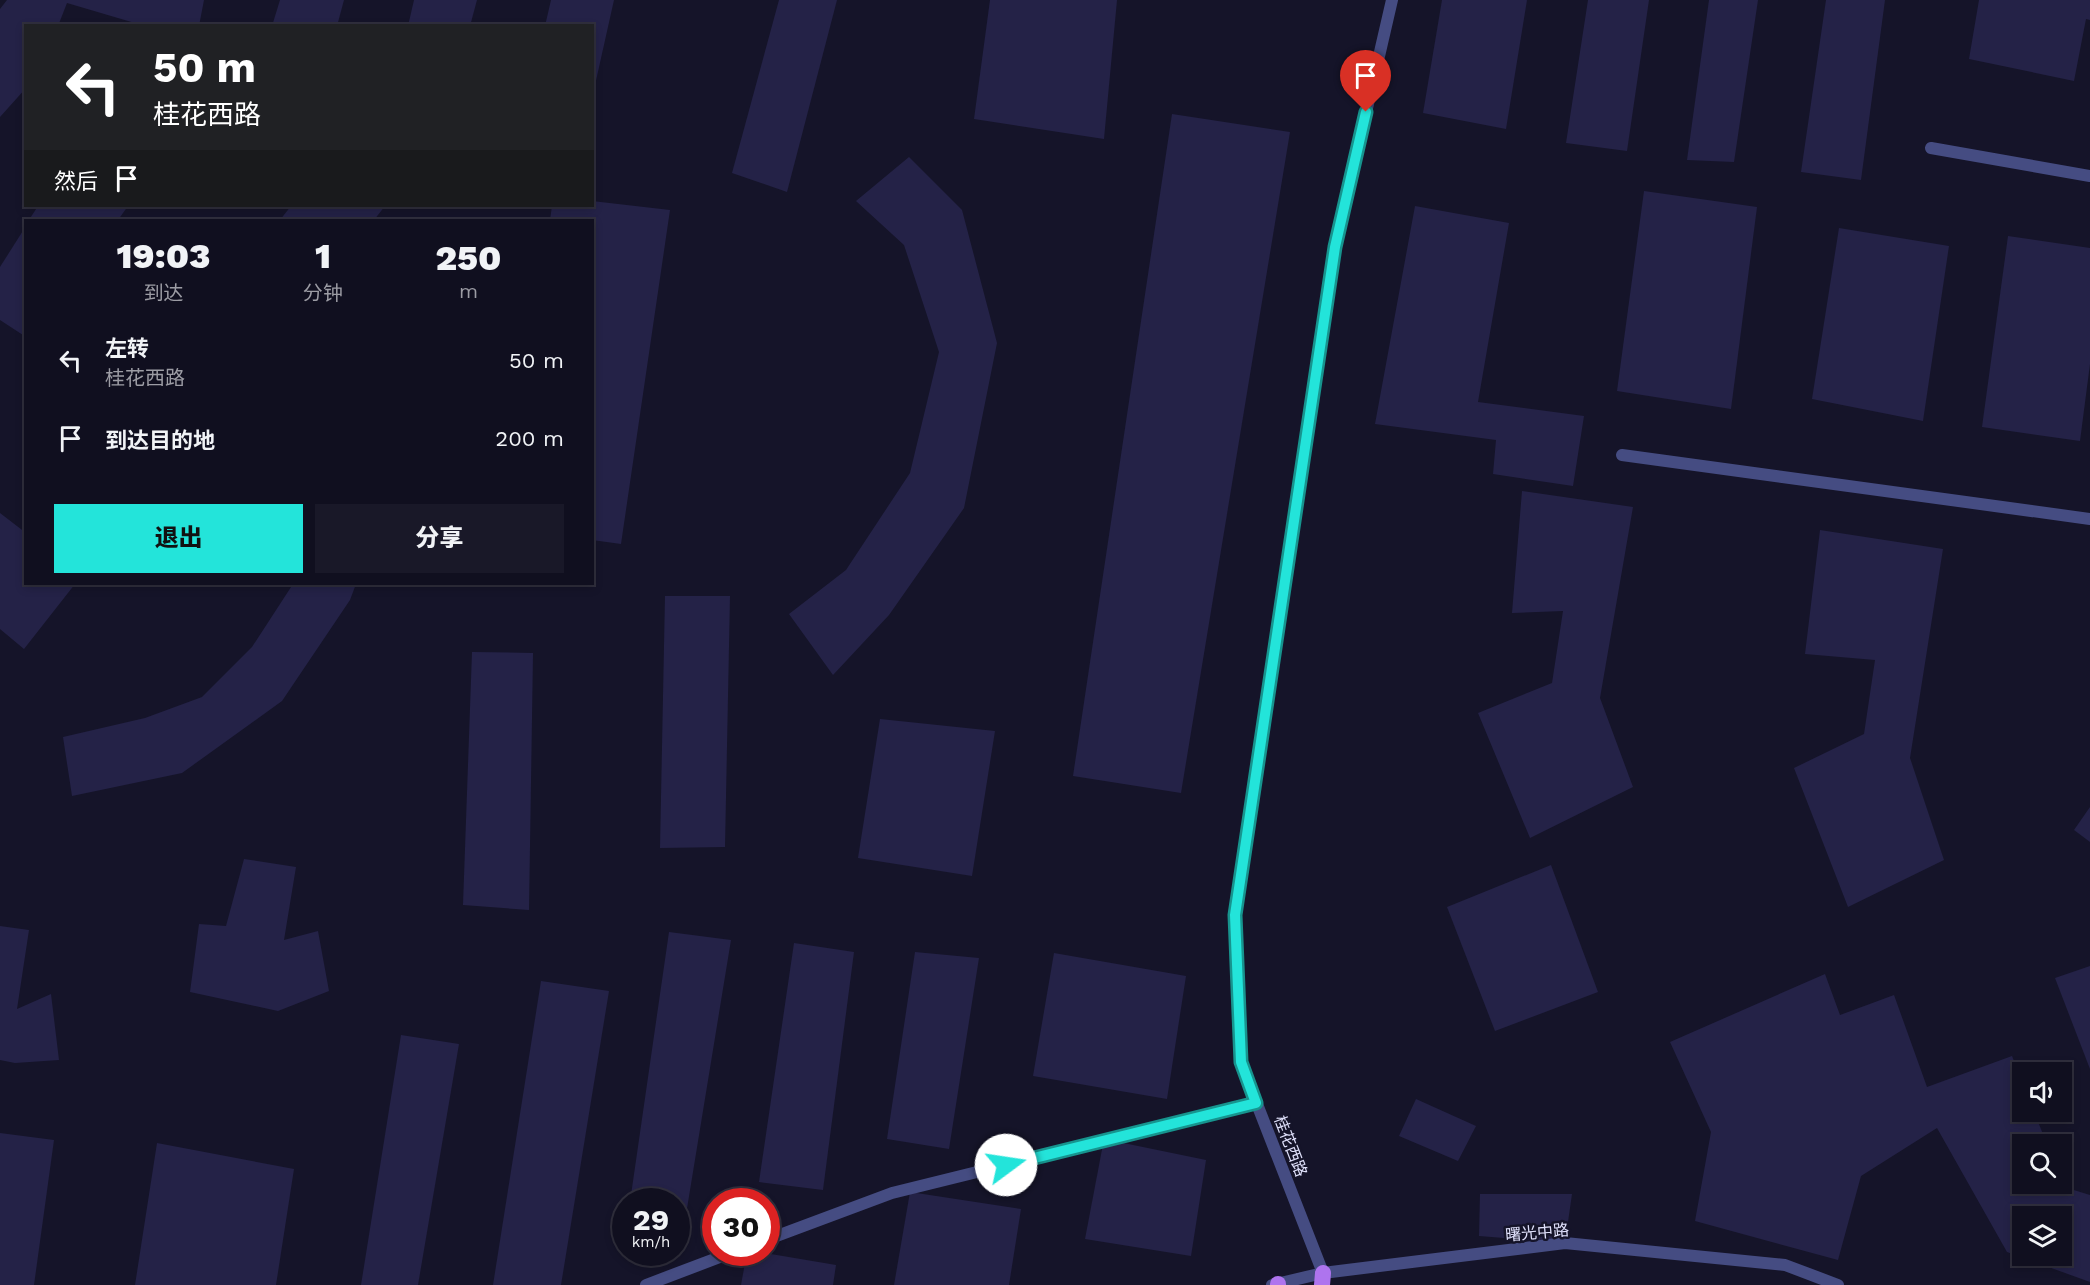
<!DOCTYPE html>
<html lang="zh">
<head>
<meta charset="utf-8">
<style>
  :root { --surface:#100f1f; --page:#191828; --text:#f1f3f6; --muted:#9c9ca4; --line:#302f3d; --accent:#23e4da }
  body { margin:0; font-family:"Work Sans","Noto Sans SC",sans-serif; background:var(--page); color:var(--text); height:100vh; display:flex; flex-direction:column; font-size:22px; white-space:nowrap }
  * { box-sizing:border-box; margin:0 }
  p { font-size:20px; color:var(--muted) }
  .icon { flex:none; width:33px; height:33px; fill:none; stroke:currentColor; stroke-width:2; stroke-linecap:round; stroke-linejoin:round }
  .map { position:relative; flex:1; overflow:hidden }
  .drawer { position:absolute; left:24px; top:219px; width:570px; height:366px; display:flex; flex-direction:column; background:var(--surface); border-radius:0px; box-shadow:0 3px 9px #0003,0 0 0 2px var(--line) }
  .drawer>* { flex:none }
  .hud { position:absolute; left:24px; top:24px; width:570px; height:183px; border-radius:0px; box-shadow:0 3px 9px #0003,0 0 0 2px var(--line); background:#202124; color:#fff; overflow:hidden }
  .controls { position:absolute; left:2012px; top:1062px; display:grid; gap:12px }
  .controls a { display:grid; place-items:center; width:60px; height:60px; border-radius:0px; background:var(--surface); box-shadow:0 3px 9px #0003,0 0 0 2px var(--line); font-size:30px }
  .speed { position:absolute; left:612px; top:1188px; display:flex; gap:12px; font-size:30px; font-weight:700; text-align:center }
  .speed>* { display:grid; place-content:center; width:78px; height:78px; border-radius:50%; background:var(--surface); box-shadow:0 3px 9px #0003,0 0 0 2px var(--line); line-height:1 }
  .speed small { font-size:15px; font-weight:400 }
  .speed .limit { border:9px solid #d22; background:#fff; color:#111 }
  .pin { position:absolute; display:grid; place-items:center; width:51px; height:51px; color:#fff; margin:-62px -26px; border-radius:50% 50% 50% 0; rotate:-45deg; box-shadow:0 0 6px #0007 }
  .pin .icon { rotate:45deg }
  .me { position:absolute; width:66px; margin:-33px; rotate:76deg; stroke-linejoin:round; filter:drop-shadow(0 0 4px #0008) }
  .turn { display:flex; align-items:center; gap:21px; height:126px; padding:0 30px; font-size:27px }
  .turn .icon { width:78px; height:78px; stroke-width:2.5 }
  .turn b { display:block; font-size:42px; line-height:51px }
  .then { display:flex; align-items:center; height:57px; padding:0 30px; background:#0003; gap:12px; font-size:22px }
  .eta { display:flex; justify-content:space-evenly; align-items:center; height:102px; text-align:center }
  .eta b { font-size:36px; font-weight:800; line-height:42px }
  .action { display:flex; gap:12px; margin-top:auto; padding:12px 30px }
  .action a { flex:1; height:69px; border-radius:0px; background:var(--accent); color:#111; font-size:24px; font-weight:800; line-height:69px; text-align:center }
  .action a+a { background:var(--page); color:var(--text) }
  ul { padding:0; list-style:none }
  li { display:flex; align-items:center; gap:18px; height:78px; padding:0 30px }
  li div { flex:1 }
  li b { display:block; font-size:22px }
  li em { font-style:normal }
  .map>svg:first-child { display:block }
  .building { fill:#242247; fill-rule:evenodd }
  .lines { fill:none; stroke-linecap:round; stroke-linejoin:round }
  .minor { stroke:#454c82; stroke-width:12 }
  .tertiary { stroke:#454c82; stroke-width:12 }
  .primary { stroke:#ae74ee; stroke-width:16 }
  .route-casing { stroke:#17948e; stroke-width:15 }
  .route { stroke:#23e4da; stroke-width:10 }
  .labels { text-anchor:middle; stroke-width:5; stroke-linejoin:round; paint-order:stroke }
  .street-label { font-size:16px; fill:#e0e1fb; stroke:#151429 }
</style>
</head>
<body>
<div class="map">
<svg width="2090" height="1285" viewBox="0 0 2090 1285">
  <rect width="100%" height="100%" fill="#151429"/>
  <!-- building -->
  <g class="building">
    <path d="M7,0h197l-5,26h-54l-78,-23 -9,23h-32v62l-26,29v-108z"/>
    <path d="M280,0h64l-7,26h-65z"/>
    <path d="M414,0h63l-7,26h-62z"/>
    <path d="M551,0h63l-21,94 -1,-68h-47z"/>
    <path d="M779,0h58l-50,192 -55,-19z"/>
    <path d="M990,0h127l-13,139 -130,-20z"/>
    <path d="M1442,0h85l-21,129 -83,-16z"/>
    <path d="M1588,0h61l-22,151 -61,-8z"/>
    <path d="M1709,0h49l-24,162 -47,-2z"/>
    <path d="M1826,0h59l-24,180 -60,-8z"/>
    <path d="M1979,0h111v20l-4,-1 -12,62 -105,-22z"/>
    <path d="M1172,114l118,18 -109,661 -108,-17z"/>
    <path d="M909,157l53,53 35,133 -33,165 -75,107 -56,60 -44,-61 57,-44 64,-97 29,-121 -35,-107 -48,-44z"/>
    <path d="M1644,191l113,16 -26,202 -114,-18z"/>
    <path d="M592,201l78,9 -49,334 -29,-4v-320h-42l2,-14h40z"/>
    <path d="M38,206h90l-10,14h-89z"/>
    <path d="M291,206h94l-11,14h-94z"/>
    <path d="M1415,206l94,17 -31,179 106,14 -11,70 -80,-12 3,-34 -121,-16z"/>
    <path d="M26,226v111l-26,-17v-53z"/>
    <path d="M1839,228l110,18 -26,175 -111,-22z"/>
    <path d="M2008,236l82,12v116l-10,77 -98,-14z"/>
    <path d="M1522,491l111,16 -33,191 33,89 -103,51 -52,-125 74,-30 11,-72 -51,2z"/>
    <path d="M0,513l26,20v51h49l-51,65 -24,-20z"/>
    <path d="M1820,530l123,19 -33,209 34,102 -96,47 -54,-139 70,-34 11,-74 -70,-6z"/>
    <path d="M293,584h63l-6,16 -68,101 -100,72 -110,23 -9,-59 82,-19 57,-21 50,-50z"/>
    <path d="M665,596h65l-5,251 -65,1z"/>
    <path d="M472,652l61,1 -4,257 -66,-5z"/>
    <path d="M880,719l115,12 -23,145 -114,-18z"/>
    <path d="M2090,807v35l-16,-12z"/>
    <path d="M244,859l52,8 -12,73 34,-9 11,60 -51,20 -88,-19 9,-68 27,2z"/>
    <path d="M1551,865l47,127 -103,39 -48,-124z"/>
    <path d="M0,926l29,4 -12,79 34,-15 8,66 -44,3 -15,-3z"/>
    <path d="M669,932l62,8 -49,299 -6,-1v-36h-46z"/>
    <path d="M794,943l60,9 -31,238 -64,-8z"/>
    <path d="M915,952l64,6 -30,191 -62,-10z"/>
    <path d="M1054,953l132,23 -19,123 -134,-23z"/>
    <path d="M2090,966v103l-35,-91z"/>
    <path d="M1825,974l15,41 54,-20 33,92 85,-31 10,25v31h12l13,32h-25v40h40l2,3 26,8v87l-83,-30 -70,-124 -76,48 -23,84 -143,-39 16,-89 -41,-90zM2022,1216h39v40h-39z"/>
    <path d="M541,981l68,10 -48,294h-68z"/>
    <path d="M401,1035l58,9 -41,241h-57z"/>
    <path d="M1416,1099l60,27 -18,35 -59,-25z"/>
    <path d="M0,1133l54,7 -20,145h-34z"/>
    <path d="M1104,1139l102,21 -15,96 -106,-17z"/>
    <path d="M157,1143l137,26 -18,116h-141z"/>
    <path d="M910,1192l111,17 -12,76h-115z"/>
    <path d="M1480,1194h92l-7,49 -86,-7z"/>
    <path d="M747,1252h12l77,13 -3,20h-92z"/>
  </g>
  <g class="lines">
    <!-- minor -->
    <g class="minor">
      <path d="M1931,148l159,28"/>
      <path d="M1622,455l468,64"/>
      <path d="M766,1240l126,-47 364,-90"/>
      <path d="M646,1285l87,-33"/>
    </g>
    <!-- tertiary -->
    <g class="tertiary">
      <path d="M1323,1273l-82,-210 -6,-148 100,-668 57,-247"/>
      <path d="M1272,1285l51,-12 242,-30 220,22 53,20"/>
    </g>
    <!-- primary -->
    <g class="primary">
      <path d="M1278,1285v-1"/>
      <path d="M1322,1285l1,-12"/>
    </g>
  </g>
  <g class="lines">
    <!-- route casing -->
    <g class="route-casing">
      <path id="route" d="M1006,1165l250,-62 -15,-41 -6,-147 100,-668 31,-135"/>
    </g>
    <!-- route -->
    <use href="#route" class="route"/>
  </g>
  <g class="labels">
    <!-- street labels -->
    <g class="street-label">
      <text transform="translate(1291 1146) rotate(69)" y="6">桂花西路</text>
      <text transform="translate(1537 1232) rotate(-5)" y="6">曙光中路</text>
    </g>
  </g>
</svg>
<div class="controls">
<a><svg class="icon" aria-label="sound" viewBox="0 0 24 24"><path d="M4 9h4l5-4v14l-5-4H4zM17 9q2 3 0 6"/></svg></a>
<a><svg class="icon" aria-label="search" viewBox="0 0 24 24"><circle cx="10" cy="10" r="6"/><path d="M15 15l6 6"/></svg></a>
<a><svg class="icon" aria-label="layers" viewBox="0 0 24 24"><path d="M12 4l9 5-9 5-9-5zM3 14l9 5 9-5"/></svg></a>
</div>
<div class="speed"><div>29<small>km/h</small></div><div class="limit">30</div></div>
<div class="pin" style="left:1366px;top:112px;background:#d93025"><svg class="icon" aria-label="arrive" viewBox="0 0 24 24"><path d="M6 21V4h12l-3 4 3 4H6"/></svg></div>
<svg class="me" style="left:1006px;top:1165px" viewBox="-20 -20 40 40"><circle r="19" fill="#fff"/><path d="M0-13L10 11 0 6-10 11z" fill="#23e4da"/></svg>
<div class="hud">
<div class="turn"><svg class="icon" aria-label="left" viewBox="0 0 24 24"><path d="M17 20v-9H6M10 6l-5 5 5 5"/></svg><div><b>50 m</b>桂花西路</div></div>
<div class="then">然后<svg class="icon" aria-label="arrive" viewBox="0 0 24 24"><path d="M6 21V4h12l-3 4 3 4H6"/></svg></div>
</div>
<section class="drawer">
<div class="eta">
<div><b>19:03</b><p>到达</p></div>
<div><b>1</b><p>分钟</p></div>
<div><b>250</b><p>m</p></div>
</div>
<ul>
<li><svg class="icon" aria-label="left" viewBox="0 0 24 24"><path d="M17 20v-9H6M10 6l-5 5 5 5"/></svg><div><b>左转</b><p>桂花西路</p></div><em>50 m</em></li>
<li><svg class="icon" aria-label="arrive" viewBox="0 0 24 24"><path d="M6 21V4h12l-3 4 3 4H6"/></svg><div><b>到达目的地</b></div><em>200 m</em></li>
</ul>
<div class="action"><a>退出</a><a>分享</a></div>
</section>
</div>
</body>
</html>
